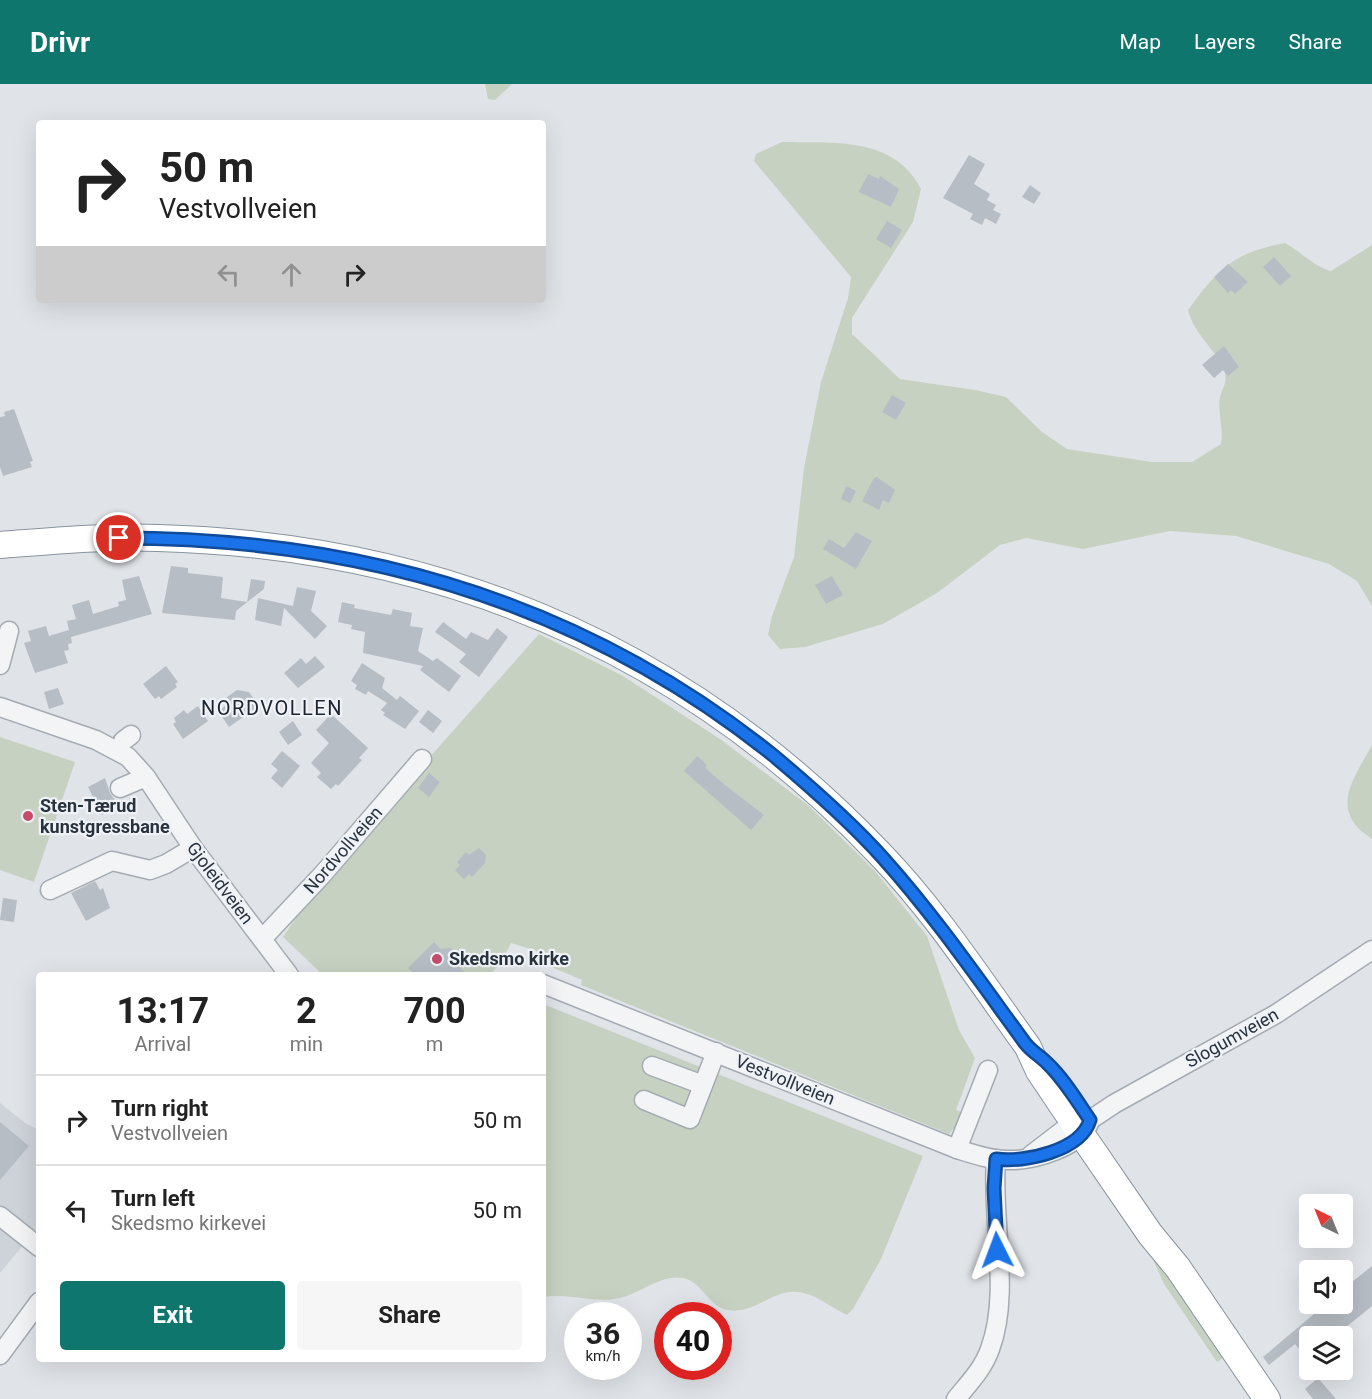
<!DOCTYPE html>
<html lang="en">
<head>
<meta charset="utf-8">
<style>
  :root { --surface:#fff; --page:#f6f6f6; --text:#222; --muted:#767676; --line:#e0e0e0; --accent:#0f766e }
  body { margin:0; font-family:Roboto,sans-serif; background:var(--page); color:var(--text); height:100vh; display:flex; flex-direction:column; font-size:22px; white-space:nowrap }
  * { box-sizing:border-box; margin:0 }
  p { font-size:20px; color:var(--muted) }
  .icon { flex:none; width:33px; height:33px; fill:none; stroke:currentColor; stroke-width:2; stroke-linecap:round; stroke-linejoin:round }
  .map { position:relative; flex:1; overflow:hidden }
  .side { position:absolute; left:36px; top:888px; width:510px; height:390px; display:flex; flex-direction:column; background:var(--surface); border-radius:6px; box-shadow:0 6px 24px #0002 }
  .side>* { flex:none }
  .hud { position:absolute; left:36px; top:36px; width:510px; height:183px; border-radius:6px; box-shadow:0 6px 24px #0002; background:#fff; color:var(--text); overflow:hidden }
  .needle { width:39px; rotate:317deg }
  .controls { position:absolute; left:1299px; top:1110px; display:grid; gap:12px }
  .controls a { display:grid; place-items:center; width:54px; height:54px; border-radius:6px; background:var(--surface); box-shadow:0 6px 24px #0002; font-size:30px }
  .speed { position:absolute; left:564px; top:1218px; display:flex; gap:12px; font-size:30px; font-weight:700; text-align:center }
  .speed>* { display:grid; place-content:center; width:78px; height:78px; border-radius:50%; background:var(--surface); box-shadow:0 6px 24px #0002; line-height:1 }
  .speed small { font-size:15px; font-weight:400 }
  .speed .limit { border:9px solid #d22; background:#fff; color:#111 }
  .pin { position:absolute; display:grid; place-items:center; width:51px; height:51px; color:#fff; margin:-26px; border:3px solid #fff; border-radius:50%; box-shadow:0 2px 6px #0007 }
  .me { position:absolute; width:66px; margin:-33px; rotate:357deg; stroke-linejoin:round; filter:drop-shadow(0 0 4px #0008) }
  .turn { display:flex; align-items:center; gap:21px; height:126px; padding:0 24px; font-size:27px }
  .turn .icon { width:78px; height:78px; stroke-width:2.5 }
  .turn b { display:block; font-size:42px; line-height:51px }
  .lanes { display:flex; align-items:center; height:57px; padding:0 24px; background:#0003; justify-content:center; gap:30px; direction:ltr }
  .lanes .off { opacity:.35 }
  .eta { display:flex; justify-content:space-evenly; align-items:center; height:102px; text-align:center }
  .eta b { font-size:36px; font-weight:700; line-height:42px }
  .cta { display:flex; gap:12px; margin-top:auto; padding:12px 24px }
  .cta a { flex:1; height:69px; border-radius:6px; background:var(--accent); color:#fff; font-size:24px; font-weight:700; line-height:69px; text-align:center }
  .cta a+a { background:var(--page); color:var(--text) }
  ul { padding:0; list-style:none }
  li { display:flex; align-items:center; gap:18px; height:90px; padding:0 24px; border-top:2px solid var(--line) }
  li div { flex:1 }
  li b { display:block; font-size:22px }
  li em { font-style:normal }
  header { display:flex; align-items:center; gap:36px; box-sizing:border-box; height:84px; padding:0 30px; background:var(--accent); color:#fff }
  header strong { font-size:28px }
  nav { display:flex; gap:33px; margin-inline-start:auto; font-size:21px }
  .map>svg:first-child { display:block }
  .built { fill:#ced3da }
  .green { fill:#c7d1c1 }
  .building { fill:#b7bdc4 }
  .lines { fill:none; stroke-linecap:round; stroke-linejoin:round }
  .minor-casing { stroke:#a5abb2; stroke-width:21 }
  .highway-casing { stroke:#88939e; stroke-width:28 }
  .minor { stroke:#f2f4f6; stroke-width:18 }
  .highway { stroke:#fff; stroke-width:26 }
  .route-casing { stroke:#114b97; stroke-width:15 }
  .route { stroke:#1a73e8; stroke-width:10 }
  .poi-dot { fill:#c74b6a; stroke:#eff2f6; stroke-width:2 }
  .labels { text-anchor:middle; stroke-width:4.5; stroke-linejoin:round; paint-order:stroke }
  .poi-label { font-size:18px; font-weight:bold; fill:#29333e; stroke:#eff2f6; text-anchor:start }
  .street-label { font-size:18px; fill:#29333e; stroke:#eff2f6 }
  .neighbourhood-label { font-size:20px; letter-spacing:1.5px; fill:#1b242f; stroke:#eff2f6 }
</style>
</head>
<body>
<header>
<strong>Drivr</strong>
<nav><a>Map</a><a>Layers</a><a>Share</a></nav>
</header>
<div class="map">
<svg width="1372" height="1315" viewBox="0 0 1372 1315">
  <rect width="100%" height="100%" fill="#e0e4e8"/>
  <!-- built -->
  <path class="built" d="M0,1019l25,20 14,7v96l-39,47z"/>
  <!-- green -->
  <g class="green">
    <path d="M485,0h27l-17,16 -7,-1z"/>
    <path d="M782,58c51,1 112,-6 139,47l-8,33 -61,96v16l48,45 75,11 31,7 36,35 25,17 85,13h40l29,-18c3,-16 -4,-33 -1,-47 3,-11 8,-15 4,-27 -8,-21 -30,-35 -36,-60 31,-42 45,-57 97,-67 16,9 28,23 46,28l41,-26v361l-15,-25 -28,-17 -93,-28 -66,-5 -87,18 -57,-11 -26,7 -63,48 -54,31 -78,23 -25,2 -12,-14 4,-19 22,-59 10,-89 17,-86 27,-84 3,-21 -97,-116 2,-7z"/>
    <path d="M539,550l84,42 97,63 89,67 66,65 52,65 32,94 16,28 -19,52 10,4 -17,20 -368,-149 1,-5 -38,-16 3,-10 -36,-11 -11,21 -11,11h-166l-40,-38 41,-61z"/>
    <path d="M0,653l75,25 -41,120 -34,-12z"/>
    <path d="M1372,661v94c-45,-29 -18,-60 0,-94z"/>
    <path d="M543,920l380,152 -42,103 -28,50 -6,6c-15,-7 -33,-22 -50,-23 -24,-3 -43,23 -69,18 -18,-3 -24,-23 -39,-30 -23,-10 -47,13 -69,18 -24,6 -51,-5 -77,-1z"/>
    <path d="M1149,1167l19,20 59,84 -10,7 -53,-78z"/>
  </g>
  <!-- building -->
  <g class="building">
    <path d="M969,71l16,9 -11,20 16,10 -3,6 9,5 -3,5 8,4 -5,10 -11,-6 -3,7 -12,-6 3,-5 -30,-16z"/>
    <path d="M868,90l11,5 1,-3 19,13 -8,18 -32,-15z"/>
    <path d="M1030,101l11,8 -7,11 -12,-7z"/>
    <path d="M887,137l15,9 -11,18 -15,-9z"/>
    <path d="M1274,173l17,19 -11,10 -17,-19z"/>
    <path d="M1228,180l20,18 -13,12 -4,-4 -3,3 -14,-16z"/>
    <path d="M1224,262l15,21 -11,9 -5,-6 -9,8 -12,-13z"/>
    <path d="M892,311l14,8 -10,17 -14,-8z"/>
    <path d="M14,325l19,52 -3,1 2,5 -29,9 -3,-9v-50l5,-1 -1,-4z"/>
    <path d="M877,393l18,13 -6,13 -6,-3 -4,10 -17,-9 12,-23z"/>
    <path d="M846,402l10,5 -6,12 -9,-4z"/>
    <path d="M856,448l16,9 -16,28 -33,-20 6,-10 15,9z"/>
    <path d="M171,482l17,2v5l35,4 -2,21 26,4 4,-23 14,2 -1,8 -28,22 -1,9 -73,-7z"/>
    <path d="M139,492l13,38 -81,23 1,6 -4,1 1,6 -5,1 4,12 -33,10 -11,-30 7,-2 -3,-10 18,-5 3,10 20,-6 -2,-9 9,-2 -4,-14 17,-5 4,14 26,-8 -1,-4 8,-2 -4,-20z"/>
    <path d="M832,492l11,19 -17,9 -11,-19z"/>
    <path d="M297,503l19,4 -5,20 16,15 -12,13 -31,-31 -3,18 -26,-6 3,-22 35,8z"/>
    <path d="M342,518l13,3 -1,3 37,7 2,-6 19,4 -2,13 13,2 -5,23 15,10 4,-3 24,18 -12,16 -29,-22 3,-4 -60,-13 2,-21 -14,-3 1,-4 -14,-3z"/>
    <path d="M443,538l23,17 5,-7 17,8 9,-12 11,9 -29,40 -20,-15 7,-8 -31,-22z"/>
    <path d="M315,572l10,11 -27,21 -14,-15 17,-15 5,6z"/>
    <path d="M362,579l23,15 -3,10 15,12 3,-4 19,15 -14,18 -22,-14 2,-2 -4,-3 6,-7 -19,-12 -2,4 -11,-6 2,-4 -6,-4z"/>
    <path d="M166,582l12,16 -3,2 2,3 -16,12 -2,-3 -4,3 -12,-15z"/>
    <path d="M58,604l6,16 -15,5 -5,-17z"/>
    <path d="M237,606l12,2 10,14 -30,21 -11,-16 13,-9 -4,-5z"/>
    <path d="M198,622l10,15 -25,18 -10,-15 3,-2 -2,-4 10,-8 3,4z"/>
    <path d="M428,626l14,11 -9,12 -14,-11z"/>
    <path d="M331,630l37,34 -9,10 3,2 -24,26 -2,-2 -5,5 -14,-12 4,-4 -10,-10 18,-20 -13,-13z"/>
    <path d="M293,637l9,14 -14,10 -9,-13z"/>
    <path d="M282,667l18,15 -18,22 -11,-10 7,-8 -7,-6z"/>
    <path d="M697,672l10,9 -2,3 20,17 39,30 -13,15 -67,-59z"/>
    <path d="M429,689l11,9 -11,15 -11,-9z"/>
    <path d="M105,694l5,15 9,13 -17,9 -14,-28z"/>
    <path d="M479,764l7,7 -1,8 -13,14 -3,-3 -5,5 -9,-9 5,-5 -3,-3 9,-10 3,3z"/>
    <path d="M95,797l5,9 3,-2 7,20 -24,13 -15,-28z"/>
    <path d="M3,814l14,2 -3,22 -14,-2z"/>
    <path d="M434,858l7,7 10,-1 7,6 -1,11 11,10h-52l-8,-7z"/>
    <path d="M0,1038l29,24 -29,34z"/>
    <path d="M1372,1182v40l-37,30h-25v25l-15,-17 -26,21 -6,-8 63,-53h16v-14z"/>
    <path d="M1318,1294l18,21h-23l-8,-10z"/>
  </g>
  <g class="lines">
    <!-- minor casing -->
    <g class="minor-casing">
      <g id="minor">
        <path d="M0,581l9,-34"/>
        <path d="M0,623l96,33 32,17 18,20 47,71 96,127"/>
        <path d="M123,657l8,-6"/>
        <path d="M120,704l26,-11"/>
        <path d="M50,806l62,-29 38,9 16,-6 27,-16"/>
        <path d="M262,855l60,-64 100,-116"/>
        <path d="M543,900l414,165c16,5 33,11 50,11 26,1 76,-13 83,-40"/>
        <path d="M652,982l51,19"/>
        <path d="M644,1016l46,19 26,-67"/>
        <path d="M1090,1036l24,-16 162,-90 96,-64"/>
        <path d="M957,1065l31,-79"/>
        <path d="M1031,1071l43,-33 11,-2"/>
        <path d="M0,1132l39,31"/>
        <path d="M0,1271l39,-53"/>
        <path d="M956,1315c13,-16 27,-30 34,-50 21,-56 1,-130 6,-190"/>
      </g>
    </g>
    <!-- highway casing -->
    <g class="highway-casing">
      <path id="highway" d="M0,461c52,-4 105,-9 158,-7 283,8 526,110 722,316 56,58 101,128 148,193l11,24 43,64 68,99 28,34 89,131"/>
    </g>
    <!-- minor -->
    <use href="#minor" class="minor"/>
    <!-- highway -->
    <use href="#highway" class="highway"/>
  </g>
  <g class="lines">
    <!-- route casing -->
    <g class="route-casing">
      <path id="route" d="M119,454c242,0 465,65 655,218 38,32 76,65 109,102 52,58 96,122 142,185 6,8 15,13 22,20 17,16 30,38 43,57 -9,31 -66,43 -94,39l-2,29 3,62"/>
    </g>
    <!-- route -->
    <use href="#route" class="route"/>
  </g>
  <!-- markers -->
  <g class="poi-dot">
    <circle cx="28" cy="732" r="6"/>
    <circle cx="437" cy="875" r="6"/>
  </g>
  <g class="labels">
    <!-- poi labels -->
    <g class="poi-label">
      <text x="40" y="728">Sten-Tærud<tspan x="40" dy="21">kunstgressbane</tspan></text>
      <text x="449" y="881">Skedsmo kirke</text>
    </g>
    <!-- street labels -->
    <g class="street-label">
      <text transform="translate(343 766) rotate(-49)" y="6">Nordvollveien</text>
      <text transform="translate(220 799) rotate(53)" y="6">Gjoleidveien</text>
      <text transform="translate(1232 954) rotate(-29)" y="6">Slogumveien</text>
      <text transform="translate(785 996) rotate(22)" y="6">Vestvollveien</text>
    </g>
    <!-- neighbourhood labels -->
    <g class="neighbourhood-label">
      <text x="272" y="631">NORDVOLLEN</text>
    </g>
  </g>
</svg>
<div class="controls">
<a><svg class="needle" viewBox="-14 -14 28 28"><path d="M0-13l5 13h-10z" fill="#e53935"/><path d="M0 13l5-13h-10z" fill="#767676"/></svg></a>
<a><svg class="icon" aria-label="sound" viewBox="0 0 24 24"><path d="M4 9h4l5-4v14l-5-4H4zM17 9q2 3 0 6"/></svg></a>
<a><svg class="icon" aria-label="layers" viewBox="0 0 24 24"><path d="M12 4l9 5-9 5-9-5zM3 14l9 5 9-5"/></svg></a>
</div>
<div class="speed"><div>36<small>km/h</small></div><div class="limit">40</div></div>
<div class="pin" style="left:119px;top:454px;background:#d93025"><svg class="icon" aria-label="arrive" viewBox="0 0 24 24"><path d="M6 21V4h12l-3 4 3 4H6"/></svg></div>
<svg class="me" style="left:997px;top:1166px" viewBox="-20 -20 40 40"><path d="M0-17L14 15 0 8-14 15z" fill="#1a73e8" stroke="#fff" stroke-width="4"/></svg>
<div class="hud">
<div class="turn"><svg class="icon" aria-label="right" viewBox="0 0 24 24"><path d="M7 20v-9h11M14 6l5 5-5 5"/></svg><div><b>50 m</b>Vestvollveien</div></div>
<div class="lanes"><svg class="icon off" aria-label="left" viewBox="0 0 24 24"><path d="M17 20v-9H6M10 6l-5 5 5 5"/></svg><svg class="icon off" aria-label="ahead" viewBox="0 0 24 24"><path d="M12 20V5M6 11l6-6 6 6"/></svg><svg class="icon" aria-label="right" viewBox="0 0 24 24"><path d="M7 20v-9h11M14 6l5 5-5 5"/></svg></div>
</div>
<section class="side">
<div class="eta">
<div><b>13:17</b><p>Arrival</p></div>
<div><b>2</b><p>min</p></div>
<div><b>700</b><p>m</p></div>
</div>
<ul>
<li><svg class="icon" aria-label="right" viewBox="0 0 24 24"><path d="M7 20v-9h11M14 6l5 5-5 5"/></svg><div><b>Turn right</b><p>Vestvollveien</p></div><em>50 m</em></li>
<li><svg class="icon" aria-label="left" viewBox="0 0 24 24"><path d="M17 20v-9H6M10 6l-5 5 5 5"/></svg><div><b>Turn left</b><p>Skedsmo kirkevei</p></div><em>50 m</em></li>
</ul>
<div class="cta"><a>Exit</a><a>Share</a></div>
</section>
</div>
</body>
</html>
